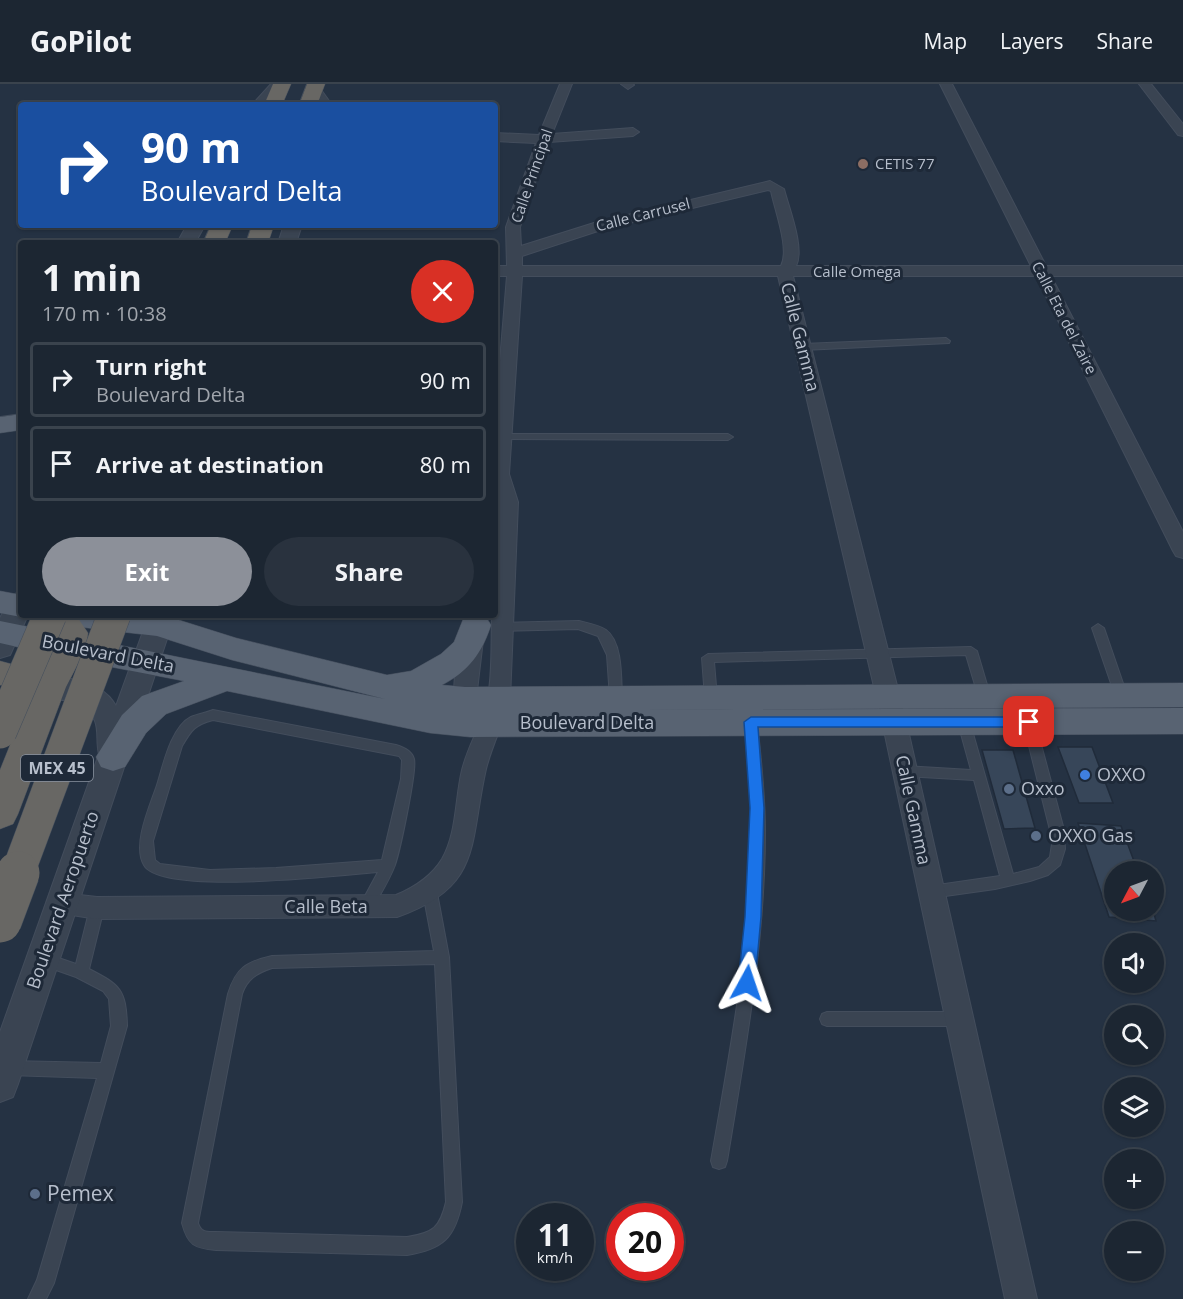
<!DOCTYPE html>
<html lang="en">
<head>
<meta charset="utf-8">
<style>
  :root { --surface:#1c2632; --page:#29323e; --text:#f1f3f6; --muted:#a0a5ac; --line:#3a434d; --accent:#8c9099 }
  body { margin:0; font-family:"Open Sans",sans-serif; background:var(--page); color:var(--text); height:100vh; display:flex; flex-direction:column; font-size:22px; white-space:nowrap }
  * { box-sizing:border-box; margin:0 }
  p { font-size:20px; color:var(--muted) }
  .icon { flex:none; width:33px; height:33px; fill:none; stroke:currentColor; stroke-width:2; stroke-linecap:round; stroke-linejoin:round }
  .map { position:relative; flex:1; overflow:hidden }
  .details { position:absolute; left:18px; top:156px; width:480px; height:378px; display:flex; flex-direction:column; background:var(--surface); border-radius:6px; box-shadow:0 2px 4px #0004,0 0 0 2px var(--line) }
  .details>* { flex:none }
  .top-card { position:absolute; left:18px; top:18px; width:480px; height:126px; border-radius:6px; box-shadow:0 2px 4px #0004,0 0 0 2px var(--line); background:#1a4fa0; color:#fff; overflow:hidden }
  .needle { width:39px; rotate:229deg }
  .buttons { position:absolute; left:1104px; top:777px; display:grid; gap:12px }
  .buttons a { display:grid; place-items:center; width:60px; height:60px; border-radius:50%; background:var(--surface); box-shadow:0 2px 4px #0004,0 0 0 2px var(--line); font-size:30px }
  .speed { position:absolute; left:516px; top:1119px; display:flex; gap:12px; font-size:30px; font-weight:700; text-align:center }
  .speed>* { display:grid; place-content:center; width:78px; height:78px; border-radius:50%; background:var(--surface); box-shadow:0 2px 4px #0004,0 0 0 2px var(--line); line-height:1 }
  .speed small { font-size:15px; font-weight:400 }
  .speed .limit { border:9px solid #d22; background:#fff; color:#111 }
  .pin { position:absolute; display:grid; place-items:center; width:51px; height:51px; color:#fff; margin:-26px; border-radius:12px; box-shadow:0 3px 9px #0006 }
  .me { position:absolute; width:66px; margin:-33px; rotate:5deg; stroke-linejoin:round; filter:drop-shadow(0 0 4px #0008) }
  .turn { display:flex; align-items:center; gap:21px; height:126px; padding:0 24px; font-size:27px }
  .turn .icon { width:78px; height:78px; stroke-width:2.5 }
  .turn b { display:block; font-size:42px; line-height:51px }
  .round { display:grid; place-items:center; flex:none; width:63px; height:63px; border-radius:32px; background:var(--page) }
  .summary { display:flex; align-items:center; justify-content:space-between; height:102px; padding:0 24px }
  h1 { font-size:36px; font-weight:700; line-height:45px }
  .button { display:flex; gap:12px; margin-top:auto; padding:12px 24px }
  .button a { flex:1; height:69px; border-radius:36px; background:var(--accent); color:#fff; font-size:24px; font-weight:700; line-height:69px; text-align:center }
  .button a+a { background:var(--page); color:var(--text) }
  ul { padding:0; list-style:none }
  li { display:flex; align-items:center; gap:18px; height:75px; margin:0 12px 9px; padding:0 12px; border:3px solid var(--line); border-radius:6px }
  li div { flex:1 }
  li b { display:block; font-size:22px }
  li em { font-style:normal }
  header { display:flex; align-items:center; gap:36px; box-sizing:border-box; height:84px; padding:0 30px; background:var(--surface); border-bottom:2px solid var(--line) }
  header strong { font-size:28px }
  nav { display:flex; gap:33px; margin-inline-start:auto; font-size:21px }
  .map>svg:first-child { display:block }
  .building { fill:#374659; stroke:#202b3a; stroke-width:1.5 }
  .lines { fill:none; stroke-linecap:round; stroke-linejoin:round }
  .service-casing { stroke:#434d5c; stroke-width:2 }
  .minor-casing { stroke:#434d5c; stroke-width:2 }
  .tertiary-casing { stroke:#434d5c; stroke-width:2 }
  .primary-casing { stroke:#434d5c; stroke-width:1 }
  .trunk-casing { stroke:#444f5d; stroke-width:1 }
  .service { fill:#3a4452; fill-rule:evenodd }
  .minor { fill:#3a4452; fill-rule:evenodd }
  .tertiary { fill:#3a4452; fill-rule:evenodd }
  .primary { fill:#586372; fill-rule:evenodd }
  .trunk { fill:#686764; fill-rule:evenodd }
  .trunk-bridge-far1-casing { stroke:#444f5d; stroke-width:34; stroke-linecap:butt }
  .trunk-bridge-casing { stroke:#444f5d; stroke-width:44; stroke-linecap:butt }
  .trunk-bridge-far1 { stroke:#686764; stroke-width:33 }
  .trunk-bridge { stroke:#686764; stroke-width:43 }
  .route { fill:#1a73e8; stroke:#114b97; stroke-width:1.5 }
  .education-dot { fill:#8d6e63; stroke:#1e2938; stroke-width:2 }
  .shop-dot { fill:#3f7fe0; stroke:#1e2938; stroke-width:2 }
  .service-dot { fill:#5c6f8a; stroke:#1e2938; stroke-width:2 }
  .labels { text-anchor:middle; stroke-width:6; stroke-linejoin:round; paint-order:stroke }
  .far-poi-label { font-size:15px; fill:#b7bfcc; stroke:#1e2938; text-anchor:start }
  .far-street-label { font-size:15px; fill:#b7bfcc; stroke:#1e2938 }
  .shield { fill:#1e2938; stroke:#8992a0; stroke-width:1.5 }
  .shield-label { font-size:16px; font-weight:bold; fill:#b7bfcc }
  .street-label { font-size:18px; fill:#b7bfcc; stroke:#1e2938 }
  .poi-label { font-size:18px; fill:#b7bfcc; stroke:#1e2938; text-anchor:start }
  .near-poi-label { font-size:21px; fill:#b7bfcc; stroke:#1e2938; text-anchor:start }
</style>
</head>
<body>
<header>
<strong>GoPilot</strong>
<nav><a>Map</a><a>Layers</a><a>Share</a></nav>
</header>
<div class="map">
<svg width="1183" height="1215" viewBox="0 0 1183 1215">
  <rect width="100%" height="100%" fill="#253243"/>
  <!-- building -->
  <g class="building">
    <path d="M1058,663h34l21,56h-34z"/>
    <path d="M982,666h31l22,78 -31,1z"/>
    <path d="M1078,739l43,3 17,46h-24v38h39l3,11 -47,-4z"/>
  </g>
  <g class="lines">
    <!-- service casing -->
    <g class="service-casing">
      <g id="service">
        <path d="M316,19h113l3,2h-119z"/>
        <path d="M946,254l4,3 -1,2 -146,7 -4,-3 4,-3z"/>
        <path d="M503,350h225l5,3 -5,3 -228,-1 -2,-2z"/>
        <path d="M579,537c8,2 20,4 27,9 17,12 15,50 16,68l-2,3 -4,2 -6,-5 -3,-43 -9,-19 -20,-7 -77,2 -6,-4 6,-4z"/>
        <path d="M1098,540l6,4 23,67 -2,3h-8l-2,-3 -23,-67z"/>
        <path d="M971,563l6,4 13,44 -6,4 -6,-4 -12,-40 -252,7 3,36 -6,5 -6,-5 -3,-40 6,-4z"/>
        <path d="M213,626l183,35c7,2 16,6 18,14 3,11 -14,92 -19,106 -6,16 -16,31 -24,46l-5,2 -5,-2 -2,-4 19,-35c-37,3 -217,24 -234,-7 -12,-20 6,-59 13,-80 6,-19 14,-58 34,-68 7,-3 15,-4 22,-7zM213,636l186,36 3,4 -1,19 -19,81 -106,8 -66,2 -50,-6 -5,-4 -2,-19 29,-95c10,-17 13,-21 31,-26z"/>
        <path d="M751,633l4,2 2,3c4,36 8,72 8,109 0,111 -20,221 -38,330l-2,6 -6,2 -6,-2 -2,-6c19,-109 40,-219 41,-330 0,-36 -4,-73 -7,-109l2,-3z"/>
        <path d="M1029,633l4,2 2,3 29,108 1,19 -5,16 -12,10 -18,6 -35,8 -64,9 -5,-2 -2,-4 2,-4 5,-2 69,-10 -26,-96 -70,-4 -4,-1 -2,-4 2,-4 4,-1 67,4 -13,-47 2,-3h8l2,3 43,151 26,-7 11,-10 2,-13 -2,-14 -27,-108 2,-3z"/>
        <path d="M430,803l5,2 2,4 12,64 13,245c-7,36 -19,47 -55,53l-191,-5c-22,-2 -28,-5 -34,-27l46,-229c8,-26 18,-32 44,-38l162,-5 -11,-58 2,-4zM435,880l11,238c-6,26 -13,31 -39,35l-191,-5c-9,0 -15,1 -18,-9l44,-229c5,-15 15,-21 30,-26z"/>
        <path d="M97,818l5,2 2,4 -15,61c31,16 37,20 38,57l-73,257 -8,16h-18l9,-19 60,-202 -88,-3 -5,-2 -3,-5 3,-5 5,-2 92,2 10,-37 -2,-27 -6,-8 -27,-14 -37,-13 -2,-5 2,-5 5,-1 32,11 14,-56 2,-4z"/>
        <path d="M827,928h132l5,2 2,5 -2,5 -5,2h-132l-5,-2 -2,-5 2,-5z"/>
      </g>
    </g>
    <!-- minor casing -->
    <g class="minor-casing">
      <g id="minor">
        <path d="M560,0h12l-20,50 81,-6 6,4 -6,4 -84,6 -29,85 1,19 73,-23 176,-42 14,8c5,20 21,59 12,77h235l-91,-182h12l94,182h137v10h-132l132,256v26l-7,-2 -3,-5 -137,-275h-243l113,445 131,578h-32l-123,-578 -104,-445h-256l-13,198 9,28 -8,198c-7,24 -18,45 -24,69 -17,75 -3,118 -89,148l-300,2 -44,-7 -4,-8 4,-8 9,-3 35,4 299,-2c19,-8 35,-18 46,-36 15,-26 13,-60 20,-89 6,-24 19,-44 25,-68 6,-26 4,-60 5,-87h3l3,-113 -3,-12v-69l12,-145h-12v-10h12l-1,-39 30,-84 -41,-2v-8l44,2zM768,106l3,1c4,20 19,58 10,75h-259v-10l82,-27z"/>
        <path d="M621,0h12l1,1 -6,4z"/>
        <path d="M1139,0h12l32,40v12l-5,-1z"/>
        <path d="M464,531h22l-10,84 3,18 -3,6 -8,3 -8,-3c-14,-25 1,-80 4,-108z"/>
      </g>
    </g>
    <!-- tertiary casing -->
    <g class="tertiary-casing">
      <g id="tertiary">
        <path d="M271,0h17l-19,21h-17z"/>
        <path d="M314,1l5,2 13,18h-16l-10,-15z"/>
        <path d="M187,141h18l-10,18h-18z"/>
        <path d="M284,141h18l-6,18h-18z"/>
        <path d="M21,508v23h7l-18,40 -10,3v-40l12,-23z"/>
        <path d="M149,531h26l-157,469 -5,13 -13,5v-70l99,-278c-3,-11 0,-23 -4,-33 -12,-32 -54,-17 -78,-25l-4,-7 4,-7c29,-9 82,-7 99,24z"/>
      </g>
    </g>
    <!-- primary casing -->
    <g class="primary-casing">
      <g id="primary">
        <path d="M21,330v16l-21,3v-16z"/>
        <path d="M0,507l21,4v20h6l-6,2 -21,-4z"/>
        <path d="M55,531h108l73,23 151,37 24,-4 30,-17 13,-12 10,-25 7,-2 15,2 5,8c-9,28 -22,46 -49,60l23,2 718,-4v24l-553,3 553,-2v26l-713,3 -40,-4 -203,-42 -61,23 -20,19 -21,34 -12,4 -12,-4 -5,-10 26,-42 20,-19 42,-15 -114,-22 -70,-16v-22l385,78 -153,-39 -75,-24 -86,-10 -11,-3z"/>
      </g>
    </g>
    <!-- trunk casing -->
    <g class="trunk-casing">
      <g id="trunk">
        <path d="M273,0h18l-9,21h-18z"/>
        <path d="M307,0h18l-8,21h-18z"/>
        <path d="M211,141h22l-8,18h-22z"/>
        <path d="M252,141h22l-6,18h-22z"/>
        <path d="M40,531h36l12,18 -2,15 -20,39 -48,127 -5,10 -13,5v-59l31,-77 -31,-8v-24l41,11 13,-24 2,-15z"/>
      </g>
    </g>
    <!-- service -->
    <use href="#service" class="service"/>
    <!-- minor -->
    <use href="#minor" class="minor"/>
    <!-- tertiary -->
    <use href="#tertiary" class="tertiary"/>
    <!-- primary -->
    <use href="#primary" class="primary"/>
    <!-- trunk -->
    <use href="#trunk" class="trunk"/>
    <!-- trunk-bridge-far1 casing -->
    <g class="trunk-bridge-far1-casing">
      <g id="trunk-bridge-far1">
        <path d="M0,648l50,-117"/>
        <path d="M17,791l97,-260"/>
      </g>
    </g>
    <!-- trunk-bridge casing -->
    <g class="trunk-bridge-casing">
      <path id="trunk-bridge" d="M0,837l18,-48"/>
    </g>
    <!-- trunk-bridge-far1 -->
    <use href="#trunk-bridge-far1" class="trunk-bridge-far1"/>
    <!-- trunk-bridge -->
    <use href="#trunk-bridge" class="trunk-bridge"/>
  </g>
  <!-- route -->
  <path class="route" d="M751,633h278l7,5 -7,5h-271l6,81 -3,109 -6,66 -2,6 -6,2 -6,-2 -3,-6 7,-66 5,-109 -6,-86z"/>
  <!-- markers -->
  <circle class="education-dot" cx="863" cy="80" r="6"/>
  <circle class="shop-dot" cx="1085" cy="691" r="6"/>
  <g class="service-dot">
    <circle cx="1009" cy="705" r="6"/>
    <circle cx="1036" cy="752" r="6"/>
    <circle cx="35" cy="1110" r="6"/>
  </g>
  <g class="labels">
    <!-- far-poi labels -->
    <g class="far-poi-label">
      <text x="875" y="85">CETIS 77</text>
    </g>
    <!-- far-street labels -->
    <g class="far-street-label">
      <text transform="translate(532 92) rotate(-71)" y="5">Calle Principal</text>
      <text transform="translate(643 131) rotate(-14)" y="5">Calle Carrusel</text>
      <text x="857" y="193">Calle Omega</text>
      <text transform="translate(1064 234) rotate(63)" y="5">Calle Eta del Zaire</text>
    </g>
    <!-- shield labels -->
    <rect class="shield" x="21" y="671" width="72" height="26" rx="4.5"/>
    <g class="shield-label">
      <text x="57" y="690">MEX 45</text>
    </g>
    <!-- street labels -->
    <g class="street-label">
      <text transform="translate(800 253) rotate(76)" y="6">Calle Gamma</text>
      <text transform="translate(108 570) rotate(11)" y="6">Boulevard Delta</text>
      <text x="587" y="645">Boulevard Delta</text>
      <text transform="translate(913 726) rotate(78)" y="6">Calle Gamma</text>
      <text transform="translate(63 816) rotate(-71)" y="6">Boulevard Aeropuerto</text>
      <text x="326" y="829">Calle Beta</text>
    </g>
    <!-- poi labels -->
    <g class="poi-label">
      <text x="1097" y="697">OXXO</text>
      <text x="1021" y="711">Oxxo</text>
      <text x="1048" y="758">OXXO Gas</text>
    </g>
    <!-- near-poi labels -->
    <g class="near-poi-label">
      <text x="47" y="1117">Pemex</text>
    </g>
  </g>
</svg>
<div class="buttons">
<a><svg class="needle" viewBox="-14 -14 28 28"><path d="M0-13l5 13h-10z" fill="#e53935"/><path d="M0 13l5-13h-10z" fill="#a0a5ac"/></svg></a>
<a><svg class="icon" aria-label="sound" viewBox="0 0 24 24"><path d="M4 9h4l5-4v14l-5-4H4zM17 9q2 3 0 6"/></svg></a>
<a><svg class="icon" aria-label="search" viewBox="0 0 24 24"><circle cx="10" cy="10" r="6"/><path d="M15 15l6 6"/></svg></a>
<a><svg class="icon" aria-label="layers" viewBox="0 0 24 24"><path d="M12 4l9 5-9 5-9-5zM3 14l9 5 9-5"/></svg></a>
<a>+</a>
<a>−</a>
</div>
<div class="speed"><div>11<small>km/h</small></div><div class="limit">20</div></div>
<div class="pin" style="left:1029px;top:638px;background:#d93025"><svg class="icon" aria-label="arrive" viewBox="0 0 24 24"><path d="M6 21V4h12l-3 4 3 4H6"/></svg></div>
<svg class="me" style="left:747px;top:899px" viewBox="-20 -20 40 40"><path d="M0-17L14 15 0 8-14 15z" fill="#1a73e8" stroke="#fff" stroke-width="4"/></svg>
<div class="top-card">
<div class="turn"><svg class="icon" aria-label="right" viewBox="0 0 24 24"><path d="M7 20v-9h11M14 6l5 5-5 5"/></svg><div><b>90 m</b>Boulevard Delta</div></div>
</div>
<section class="details">
<div class="summary"><div><h1>1 min</h1><p>170 m · 10:38</p></div><a class="round" style="background:#d93025;color:#fff"><svg class="icon" aria-label="close" viewBox="0 0 24 24"><path d="M6 6l12 12M18 6L6 18"/></svg></a></div>
<ul>
<li><svg class="icon" aria-label="right" viewBox="0 0 24 24"><path d="M7 20v-9h11M14 6l5 5-5 5"/></svg><div><b>Turn right</b><p>Boulevard Delta</p></div><em>90 m</em></li>
<li><svg class="icon" aria-label="arrive" viewBox="0 0 24 24"><path d="M6 21V4h12l-3 4 3 4H6"/></svg><div><b>Arrive at destination</b></div><em>80 m</em></li>
</ul>
<div class="button"><a>Exit</a><a>Share</a></div>
</section>
</div>
</body>
</html>
